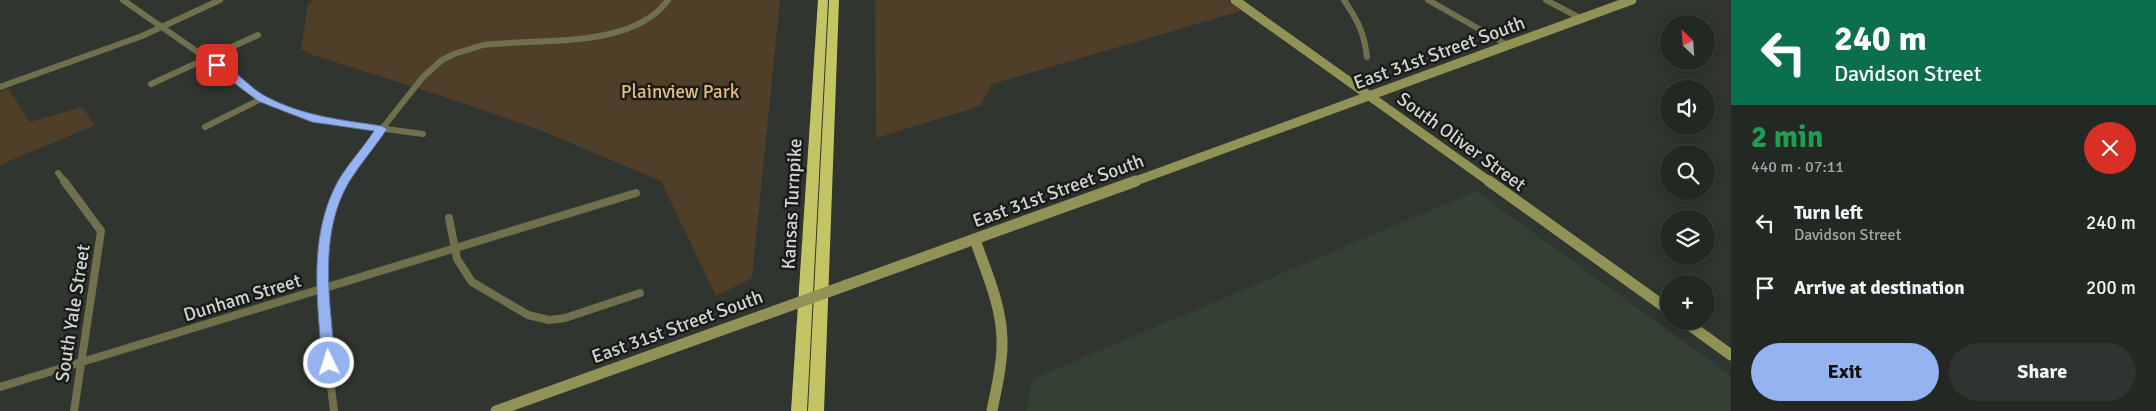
<!DOCTYPE html>
<html lang="en">
<head>
<meta charset="utf-8">
<style>
  :root { --surface:#242823; --page:#303430; --text:#f1f3f6; --muted:#a3a6a6; --line:#414441; --accent:#95b2f1 }
  body { margin:0; font-family:Signika,sans-serif; background:var(--page); color:var(--text); height:100vh; display:flex; flex-direction:column; font-size:19px; white-space:nowrap }
  * { box-sizing:border-box; margin:0 }
  p { font-size:16px; color:var(--muted) }
  .icon { flex:none; width:28px; height:28px; fill:none; stroke:currentColor; stroke-width:2; stroke-linecap:round; stroke-linejoin:round }
  .map { position:relative; flex:1; overflow:hidden }
  .panel { display:flex; flex-direction:column; background:var(--surface); width:425px }
  .panel>* { flex:none }
  .hud { background:#0b6e4f; color:#fff; overflow:hidden }
  .needle { width:32px; rotate:335deg }
  .controls { position:absolute; left:1660px; top:15px; display:grid; gap:10px }
  .controls a { display:grid; place-items:center; width:55px; height:55px; border-radius:50%; background:var(--surface); box-shadow:0 2px 12px #0003,0 0 0 1px var(--line); font-size:25px }
  .pin { position:absolute; display:grid; place-items:center; width:42px; height:42px; color:#fff; margin:-21px; border-radius:10px; box-shadow:0 2px 8px #0006 }
  .me { position:absolute; width:55px; margin:-28px; rotate:356deg; stroke-linejoin:round; filter:drop-shadow(0 0 4px #0008) }
  .turn { display:flex; align-items:center; gap:18px; height:105px; padding:0 20px; font-size:22px }
  .turn .icon { width:65px; height:65px; stroke-width:2.5 }
  .turn b { display:block; font-size:35px; line-height:42px }
  .round { display:grid; place-items:center; flex:none; width:52px; height:52px; border-radius:26px; background:var(--page) }
  .head { display:flex; align-items:center; justify-content:space-between; height:85px; padding:0 20px }
  h1 { font-size:30px; font-weight:800; line-height:38px; color:#1e9e55 }
  .primary-button { display:flex; gap:10px; margin-top:auto; padding:10px 20px }
  .primary-button a { flex:1; height:58px; border-radius:30px; background:var(--accent); color:#111; font-size:20px; font-weight:800; line-height:58px; text-align:center }
  .primary-button a+a { background:var(--page); color:var(--text) }
  ul { padding:0; list-style:none }
  li { display:flex; align-items:center; gap:15px; height:65px; padding:0 20px }
  li div { flex:1 }
  li b { display:block; font-size:19px }
  li em { font-style:normal }
  main { display:flex; flex:1; min-height:0 }
  .map>svg:first-child { display:block }
  .built { fill:#354034 }
  .green { fill:#4f3f28 }
  .lines { fill:none; stroke-linecap:round; stroke-linejoin:round }
  .street-far1 { stroke:#70714c; stroke-width:6 }
  .street { stroke:#70714c; stroke-width:8 }
  .secondary-far1 { stroke:#919356; stroke-width:9 }
  .secondary { stroke:#919356; stroke-width:11 }
  .highway { fill:#c3c564; fill-rule:evenodd }
  .secondary-bridge { stroke:#919356; stroke-width:11 }
  .route { fill:#95b2f1; stroke:#61749d }
  .labels { text-anchor:middle; stroke-width:5; stroke-linejoin:round; paint-order:stroke }
  .street-label { font-size:19px; fill:#d1d4d0; stroke:#191c19 }
  .park-label { font-size:19px; fill:#e4bb7e; stroke:#191c19 }
</style>
</head>
<body>
<main>
<div class="map">
<svg width="1731" height="411" viewBox="0 0 1731 411">
  <rect width="100%" height="100%" fill="#30352f"/>
  <!-- built -->
  <path class="built" d="M1476,191l255,185v35h-705l7,-32z"/>
  <!-- green -->
  <g class="green">
    <path d="M313,0h467l-28,278 -36,18 -55,-115 -121,-51 -101,-35 -126,-40 -12,-6 7,-44z"/>
    <path d="M875,0h352l14,11 -249,73 -12,22 -104,32z"/>
    <path d="M8,88l22,34 52,-15 13,18 -95,40v-73z"/>
  </g>
  <g class="lines">
    <!-- street-far1 -->
    <g class="street-far1">
      <path d="M123,0l102,71 36,28 51,20 111,15"/>
      <path d="M1344,0c14,21 20,32 23,57"/>
      <path d="M1428,0l81,46"/>
      <path d="M1546,0l36,19"/>
      <path d="M151,84l107,-49"/>
      <path d="M0,87l142,-51 78,-36"/>
      <path d="M205,127l56,-28"/>
      <path d="M58,173l7,9"/>
      <path d="M343,182l26,-37 54,-68 19,-17 12,-6 29,-9c54,-7 149,5 185,-45"/>
    </g>
    <!-- street -->
    <g class="street">
      <path d="M64,181l37,50 -27,180"/>
      <path d="M449,218l8,41 15,23 56,33 21,5 16,-2 75,-25"/>
      <path d="M0,387l636,-194"/>
      <path d="M334,411c-9,-74 -24,-161 10,-230"/>
    </g>
    <!-- secondary-far1 -->
    <g class="secondary-far1">
      <path d="M1235,0l255,182"/>
      <path d="M1133,182l499,-182"/>
    </g>
    <!-- secondary -->
    <g class="secondary">
      <path d="M1489,181l180,129"/>
      <path d="M975,240c12,34 28,69 27,105 0,23 -6,44 -10,66"/>
      <path d="M847,285l289,-104"/>
      <path d="M1684,321l47,34"/>
      <path d="M496,411l279,-100"/>
    </g>
    <!-- highway -->
    <g class="highway">
      <path d="M818,0h10l-21,411h-16z"/>
      <path d="M829,0h10l-15,411h-16z"/>
    </g>
    <!-- secondary-bridge -->
    <path class="secondary-bridge" d="M775,311l72,-26"/>
  </g>
  <!-- route -->
  <path class="route" d="M217,62c17,5 33,27 50,35 37,19 74,23 115,29l5,3c-12,18 -27,35 -38,53 -32,54 -18,122 -14,181l-2,4 -4,1 -5,-1 -2,-4c-4,-61 -15,-125 16,-182 10,-17 25,-33 36,-50l-62,-9 -39,-15 -15,-6 -45,-34v-4z"/>
  <g class="labels">
    <!-- street labels -->
    <g class="street-label">
      <text transform="translate(1439 52) rotate(-20)" y="7">East 31st Street South</text>
      <text transform="translate(1462 141) rotate(36)" y="7">South Oliver Street</text>
      <text transform="translate(1058 190) rotate(-20)" y="7">East 31st Street South</text>
      <text transform="translate(791 204) rotate(-87)" y="7">Kansas Turnpike</text>
      <text transform="translate(242 297) rotate(-17)" y="7">Dunham Street</text>
      <text transform="translate(72 313) rotate(-81)" y="7">South Yale Street</text>
      <text transform="translate(677 326) rotate(-20)" y="7">East 31st Street South</text>
    </g>
    <!-- park labels -->
    <g class="park-label">
      <text x="680" y="98">Plainview Park</text>
    </g>
  </g>
</svg>
<div class="controls">
<a><svg class="needle" viewBox="-14 -14 28 28"><path d="M0-13l5 13h-10z" fill="#e53935"/><path d="M0 13l5-13h-10z" fill="#a3a6a6"/></svg></a>
<a><svg class="icon" aria-label="sound" viewBox="0 0 24 24"><path d="M4 9h4l5-4v14l-5-4H4zM17 9q2 3 0 6"/></svg></a>
<a><svg class="icon" aria-label="search" viewBox="0 0 24 24"><circle cx="10" cy="10" r="6"/><path d="M15 15l6 6"/></svg></a>
<a><svg class="icon" aria-label="layers" viewBox="0 0 24 24"><path d="M12 4l9 5-9 5-9-5zM3 14l9 5 9-5"/></svg></a>
<a>+</a>
</div>
<div class="pin" style="left:217px;top:65px;background:#d93025"><svg class="icon" aria-label="arrive" viewBox="0 0 24 24"><path d="M6 21V4h12l-3 4 3 4H6"/></svg></div>
<svg class="me" style="left:329px;top:363px" viewBox="-20 -20 40 40"><circle r="17" fill="#95b2f1" stroke="#fff" stroke-width="3"/><path d="M0-11L8 9 0 5-8 9z" fill="#fff"/></svg>
</div>
<section class="panel">
<div class="hud">
<div class="turn"><svg class="icon" aria-label="left" viewBox="0 0 24 24"><path d="M17 20v-9H6M10 6l-5 5 5 5"/></svg><div><b>240 m</b>Davidson Street</div></div>
</div>
<div class="head"><div><h1>2 min</h1><p>440 m · 07:11</p></div><a class="round" style="background:#d93025;color:#fff"><svg class="icon" aria-label="close" viewBox="0 0 24 24"><path d="M6 6l12 12M18 6L6 18"/></svg></a></div>
<ul>
<li><svg class="icon" aria-label="left" viewBox="0 0 24 24"><path d="M17 20v-9H6M10 6l-5 5 5 5"/></svg><div><b>Turn left</b><p>Davidson Street</p></div><em>240 m</em></li>
<li><svg class="icon" aria-label="arrive" viewBox="0 0 24 24"><path d="M6 21V4h12l-3 4 3 4H6"/></svg><div><b>Arrive at destination</b></div><em>200 m</em></li>
</ul>
<div class="primary-button"><a>Exit</a><a>Share</a></div>
</section>
</main>
</body>
</html>
